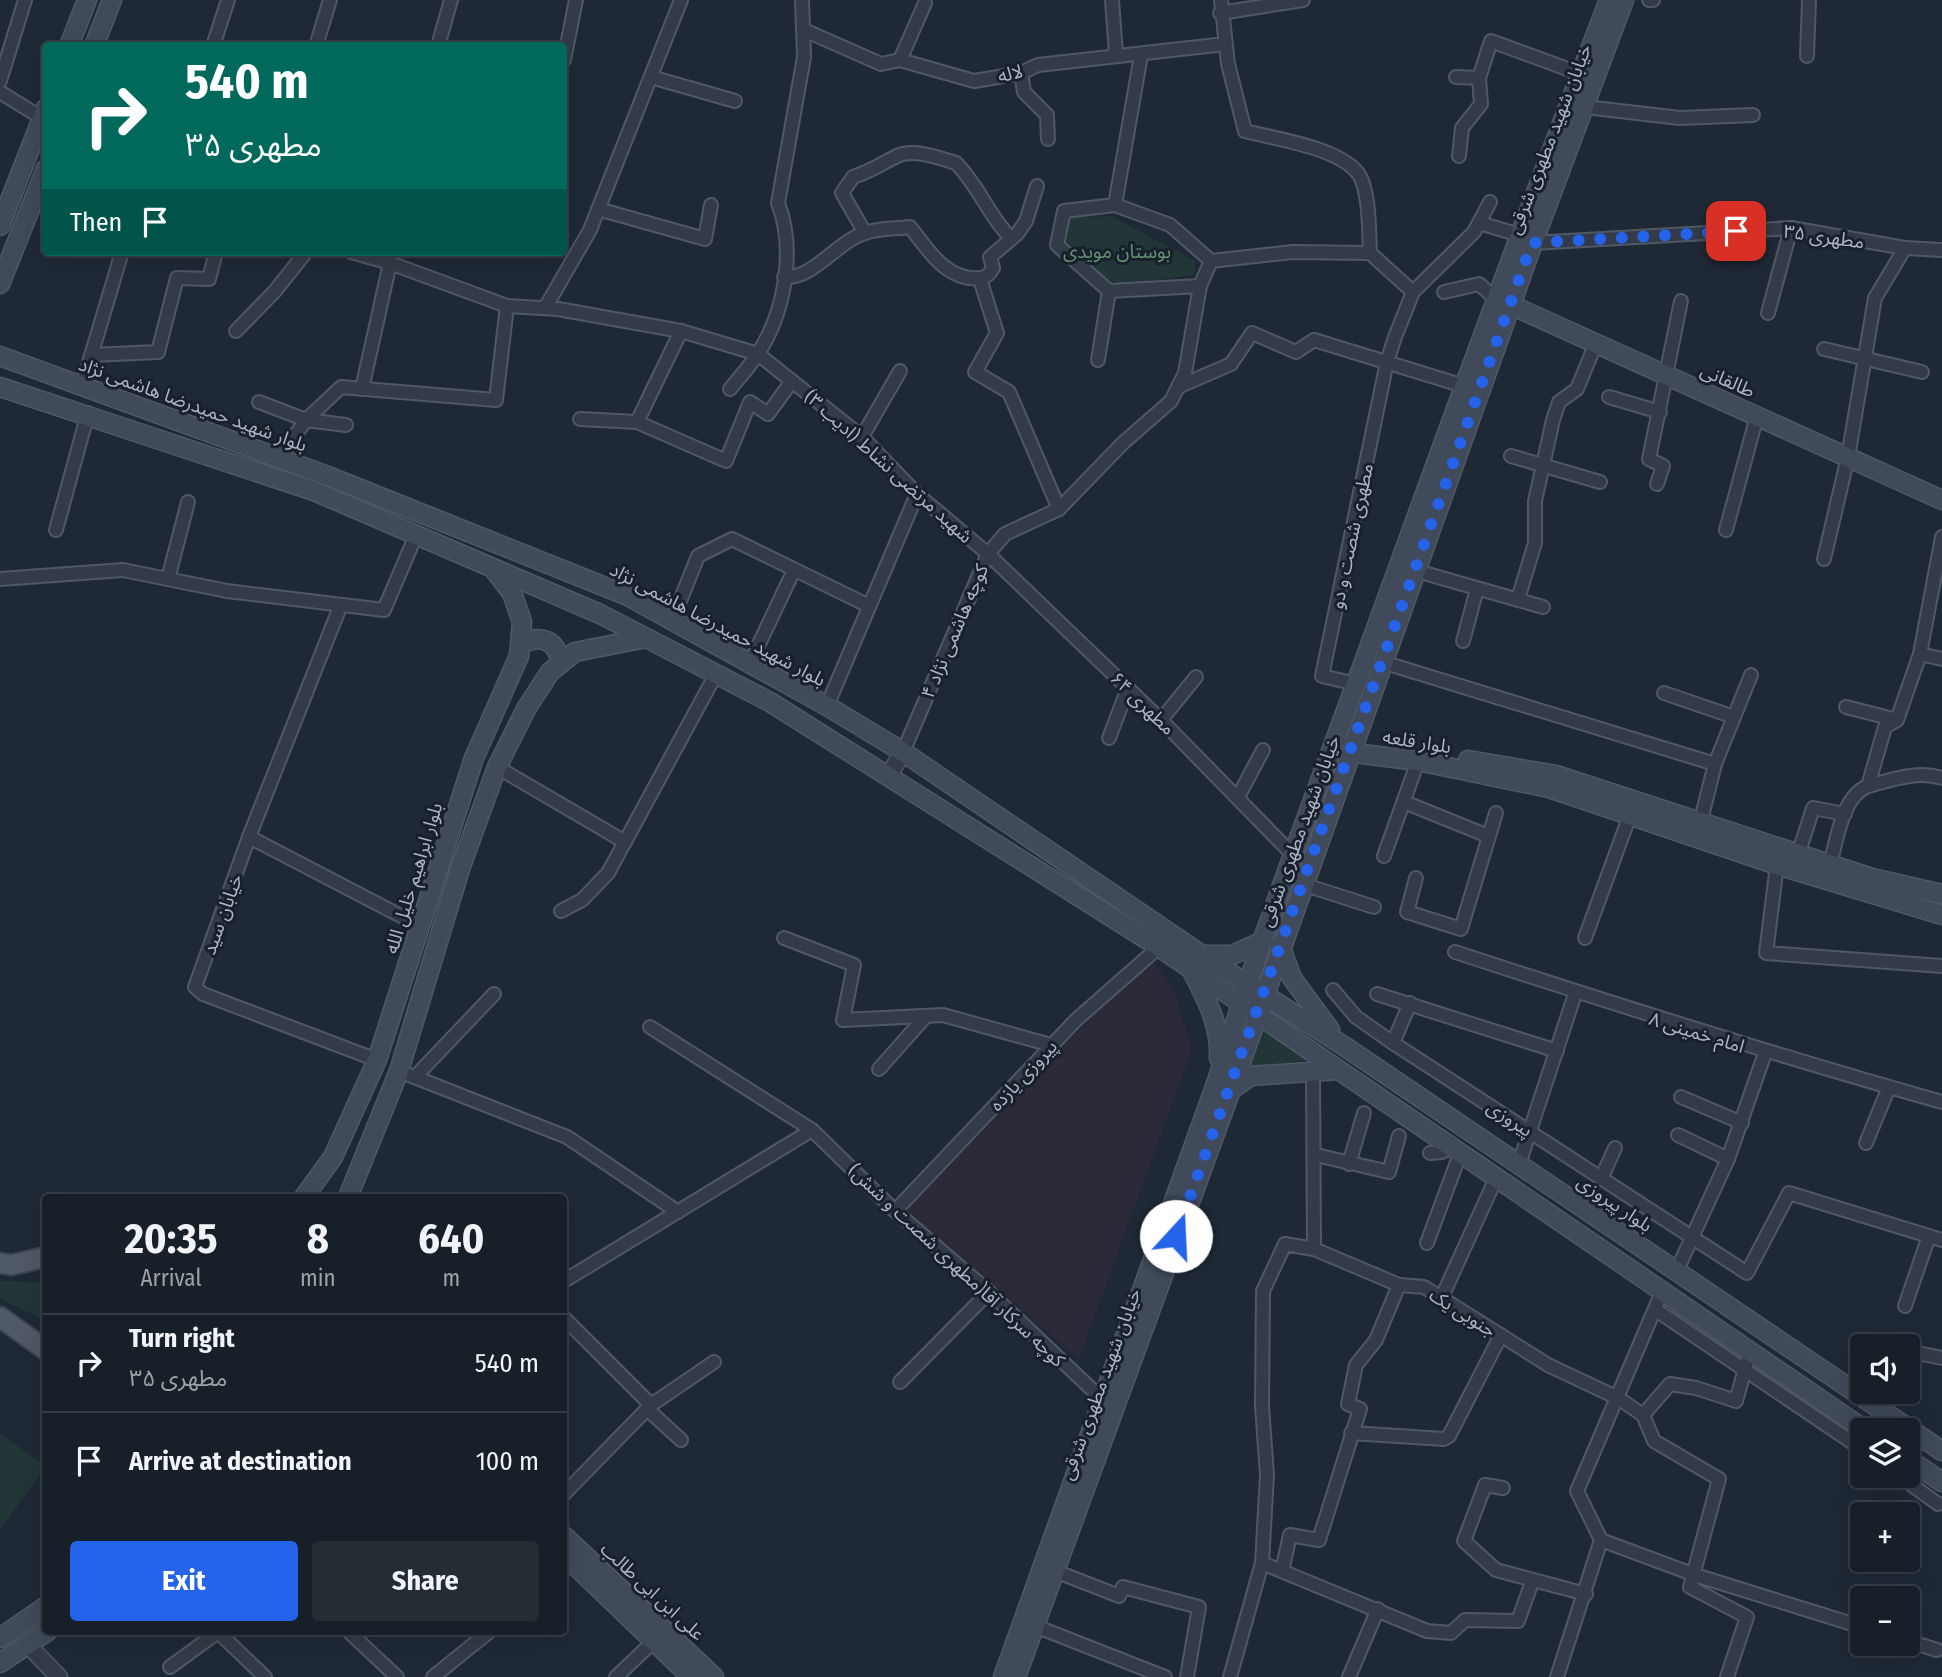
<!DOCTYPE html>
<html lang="en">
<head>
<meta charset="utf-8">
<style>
  :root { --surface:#171f28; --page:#242c34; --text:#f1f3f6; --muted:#9ea2a8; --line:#363d45; --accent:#2563eb }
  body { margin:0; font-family:"Fira Sans Condensed","Noto Sans Arabic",sans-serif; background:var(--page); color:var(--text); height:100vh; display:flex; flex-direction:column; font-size:26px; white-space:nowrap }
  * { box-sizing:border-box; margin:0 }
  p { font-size:23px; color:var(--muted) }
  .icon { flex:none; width:38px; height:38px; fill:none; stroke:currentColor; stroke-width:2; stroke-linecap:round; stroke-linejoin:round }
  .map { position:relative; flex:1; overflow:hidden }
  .panel { position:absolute; left:42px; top:1194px; width:525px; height:441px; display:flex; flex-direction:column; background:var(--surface); border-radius:7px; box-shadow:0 7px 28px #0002,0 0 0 2px var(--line) }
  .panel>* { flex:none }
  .guide { position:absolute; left:42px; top:42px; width:525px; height:214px; border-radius:7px; box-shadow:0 7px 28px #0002,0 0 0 2px var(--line); background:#00695c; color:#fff; overflow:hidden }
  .tools { position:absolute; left:1850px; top:1334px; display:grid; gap:14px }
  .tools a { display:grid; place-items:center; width:70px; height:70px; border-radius:7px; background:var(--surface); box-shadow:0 7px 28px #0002,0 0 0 2px var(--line); font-size:35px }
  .pin { position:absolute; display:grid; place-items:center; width:60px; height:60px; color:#fff; margin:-30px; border-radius:14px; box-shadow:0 4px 10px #0006 }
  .me { position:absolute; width:77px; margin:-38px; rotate:20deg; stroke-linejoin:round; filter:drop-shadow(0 0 5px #0008) }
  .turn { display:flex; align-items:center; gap:24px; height:147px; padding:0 28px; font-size:32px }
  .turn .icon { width:91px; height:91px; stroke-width:2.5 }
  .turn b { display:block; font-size:49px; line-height:60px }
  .then { display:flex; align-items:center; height:66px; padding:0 28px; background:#0003; gap:14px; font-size:26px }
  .eta { display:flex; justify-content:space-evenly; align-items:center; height:119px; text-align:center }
  .eta b { font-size:42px; font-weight:700; line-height:49px }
  .primary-button { display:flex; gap:14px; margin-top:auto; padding:14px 28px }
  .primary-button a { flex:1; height:80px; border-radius:7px; background:var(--accent); color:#fff; font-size:28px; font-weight:700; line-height:80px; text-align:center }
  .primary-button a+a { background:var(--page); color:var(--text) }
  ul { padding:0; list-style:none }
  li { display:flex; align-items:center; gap:21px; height:98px; padding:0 28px; border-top:2px solid var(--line) }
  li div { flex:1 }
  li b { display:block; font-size:26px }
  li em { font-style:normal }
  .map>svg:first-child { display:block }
  .medical { fill:#2c2a38 }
  .green { fill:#223638 }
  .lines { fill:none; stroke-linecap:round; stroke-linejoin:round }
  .minor-casing { stroke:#505865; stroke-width:16 }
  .tertiary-casing { stroke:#505865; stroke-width:19 }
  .secondary-casing { stroke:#505865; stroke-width:21 }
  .primary-casing { stroke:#3c4450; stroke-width:23 }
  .minor { stroke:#323b47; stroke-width:12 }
  .tertiary { stroke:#323b47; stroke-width:16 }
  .secondary { stroke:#404a5a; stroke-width:18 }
  .primary { stroke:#505967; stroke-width:19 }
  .route { stroke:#2563eb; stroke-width:12; stroke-dasharray:0 21.6 }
  .labels { text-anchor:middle; stroke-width:6; stroke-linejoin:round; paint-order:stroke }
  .street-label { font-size:19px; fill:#acb5c4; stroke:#18202b }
  .park-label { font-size:19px; fill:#649470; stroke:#18202b }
</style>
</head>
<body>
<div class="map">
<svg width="1942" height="1677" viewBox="0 0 1942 1677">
  <rect width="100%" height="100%" fill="#1f2936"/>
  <!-- medical -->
  <path class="medical" d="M1151,959l22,29 19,61 -113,310 -177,-153z"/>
  <!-- green -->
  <g class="green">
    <path d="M1112,216l83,45v14l-70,9 -27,-6 -33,-39 3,-21z"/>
    <path d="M1259,1028l48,32 -61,9z"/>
    <path d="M0,1281l45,1 -2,37 -43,-20z"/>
    <path d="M0,1434l46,32 -46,64z"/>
  </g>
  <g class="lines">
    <!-- minor casing -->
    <g class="minor-casing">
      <g id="minor">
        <path d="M1112,0l4,54"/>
        <path d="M1221,0l7,64 17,67c30,8 91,16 112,41 13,15 12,62 13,81l43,39"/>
        <path d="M1649,0h4"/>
        <path d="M1220,13l83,-13"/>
        <path d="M804,30l77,34 19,-4 74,21 47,-8 17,-8 187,-21"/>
        <path d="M213,46l15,-46"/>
        <path d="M316,46l14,-46"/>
        <path d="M438,46l13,-46"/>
        <path d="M1807,56l2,-56"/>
        <path d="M564,60l12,-60"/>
        <path d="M900,60l25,-57"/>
        <path d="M1021,73l3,19 23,23 1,24"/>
        <path d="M651,77l84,24"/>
        <path d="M1456,77l23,1"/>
        <path d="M0,81l25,-81"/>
        <path d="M0,92l42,26"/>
        <path d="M1585,107l95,11 73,-3"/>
        <path d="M1459,156l3,-28 19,-24 -2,-26 12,-37 90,33"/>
        <path d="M1115,205l55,20 41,36 -11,25 -91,5 -52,-46 7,-34z"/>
        <path d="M1115,205l26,-150"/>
        <path d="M598,209l107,30 6,-34"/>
        <path d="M1479,223l41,12"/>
        <path d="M865,233l-23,-40 11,-16c21,-7 26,-12 44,-21 17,-8 42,2 59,7 23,23 32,52 54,74"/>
        <path d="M1533,243l258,-15 114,20 37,2"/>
        <path d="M351,252l39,11 117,43 51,3 123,22 77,23 104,83 55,57 71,60 173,166 133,136"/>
        <path d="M1211,261l82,-9 77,1"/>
        <path d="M784,277c30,2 52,-35 81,-44 14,-5 31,-4 45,-6 17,21 31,46 59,51 12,1 18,1 24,-10l-3,-11 27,-23 9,-13 11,-35"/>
        <path d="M980,279l17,54 -22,39 34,20 50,117"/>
        <path d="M1444,292l35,-8 17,15"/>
        <path d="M545,308l45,-78 91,-230"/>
        <path d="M1768,313l23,-85"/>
        <path d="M236,331l39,-40 31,-39"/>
        <path d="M681,331l-44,91 89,39 24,-59 18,12 24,-33"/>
        <path d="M1824,349l98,23"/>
        <path d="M91,355l67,-3 19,-74 32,1 7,-27"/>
        <path d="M1098,360l11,-69"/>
        <path d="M82,386l40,-134"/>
        <path d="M1178,387l53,-23 21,-31 44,19 18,-12 150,46"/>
        <path d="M362,389l28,-126"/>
        <path d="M730,389c9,-11 19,-22 27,-34 28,-42 39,-105 21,-152l26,-146 -2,-57"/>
        <path d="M1609,397l51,15"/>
        <path d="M259,402l47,18 40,5"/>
        <path d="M580,419l57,3"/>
        <path d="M862,437l38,-66"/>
        <path d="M1511,456l89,26"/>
        <path d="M279,458l27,-38 35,-33 155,13 11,-94"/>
        <path d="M1657,484l6,-18 -14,-7 32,-158"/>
        <path d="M56,530l32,-117"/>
        <path d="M1726,530l31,-114"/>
        <path d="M1824,559l24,-102 27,-159 30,-50"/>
        <path d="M1424,573l119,34"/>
        <path d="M0,579l123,-9 104,21 157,19 32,-75"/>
        <path d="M168,579l20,-77"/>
        <path d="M1518,599l17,-56v-42l18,-81 6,-18 18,-13 19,-46"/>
        <path d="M340,607l-91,230 -54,150 8,7 174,66"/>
        <path d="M672,621l26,-65 34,-17 137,67"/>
        <path d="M1463,641l14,-52"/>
        <path d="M1920,654l22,5"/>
        <path d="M1382,662l333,102"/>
        <path d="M750,663l44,-93"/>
        <path d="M1356,684l-34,-8 65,-314 8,-25 18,-45 61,-60 16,-30"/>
        <path d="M1664,693l70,24"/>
        <path d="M827,706l90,-212"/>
        <path d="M1846,707l51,13"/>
        <path d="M1161,720l35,-43"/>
        <path d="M1109,738l19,-50"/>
        <path d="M903,752l85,-198 17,-20 54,-25 64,-66 48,-42 14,-28 15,-87"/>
        <path d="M497,767l128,75"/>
        <path d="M1868,786c24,-6 50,-16 74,-8"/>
        <path d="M1238,797l25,-47"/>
        <path d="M1404,802l84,34"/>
        <path d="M1700,824l15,-60 36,-89"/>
        <path d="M249,837l171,89"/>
        <path d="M1798,855l15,-47 32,6"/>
        <path d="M1384,856l34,-95"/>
        <path d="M1830,864c7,-24 12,-68 38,-78l17,-59 12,-7 23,-66 22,-117"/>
        <path d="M1777,865l-11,88 176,13"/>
        <path d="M1416,878l-9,34 54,17 35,-116"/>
        <path d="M1302,884l72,23"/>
        <path d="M561,911l21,-11 26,-27 108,-199"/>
        <path d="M784,938l70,27 -11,55 100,-5 108,30"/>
        <path d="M1585,938l45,-123"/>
        <path d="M1455,952c162,53 323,104 487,150"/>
        <path d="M1333,990l23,27 37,26 354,230 42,-80 153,47"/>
        <path d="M1377,994l180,57"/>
        <path d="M650,1027l162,103 83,81 94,81 113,107"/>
        <path d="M1393,1043l17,-40"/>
        <path d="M879,1069l47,-53"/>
        <path d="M399,1071l168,66 111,75"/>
        <path d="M1313,1071l1,178"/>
        <path d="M415,1077l79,-83"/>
        <path d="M1681,1097l61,26"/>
        <path d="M1678,1135l50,24"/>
        <path d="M1866,1143l23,-56"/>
        <path d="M1430,1153l12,-1 5,-7"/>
        <path d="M1316,1155l73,17 10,-36"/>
        <path d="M1349,1164l15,-51"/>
        <path d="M1519,1164l56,-170"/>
        <path d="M1601,1179l14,-31"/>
        <path d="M895,1211l181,-191 83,-73"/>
        <path d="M1427,1243l33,-89"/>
        <path d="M1677,1270l51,-111 37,-106"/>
        <path d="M564,1281l248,-151"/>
        <path d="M1442,1297l54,-119"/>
        <path d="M1905,1306l24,-70"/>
        <path d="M1656,1310l206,139"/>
        <path d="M564,1318l87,87"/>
        <path d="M1908,1362l4,-10 30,6"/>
        <path d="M900,1382l89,-90"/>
        <path d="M647,1409l34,31"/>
        <path d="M1885,1409l9,-18"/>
        <path d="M1643,1415l27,-31 26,4 40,13 11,-39"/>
        <path d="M1351,1433l93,6 5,-3 52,-101"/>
        <path d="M1898,1475l40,29"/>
        <path d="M1503,1488l-18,-3 -21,56 32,29 90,24"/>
        <path d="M564,1494l87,-89 63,-43"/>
        <path d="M1601,1540l94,35 167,52"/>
        <path d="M1262,1563l165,68 24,2 14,-13 53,1 14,-39"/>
        <path d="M1055,1571l64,25 4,-9 76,20 -12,70"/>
        <path d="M1282,1571l8,-36 29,5 41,-131 -12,-5 8,-39 20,-25 23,-55"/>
        <path d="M1035,1626l130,51"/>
        <path d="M217,1631l48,46"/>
        <path d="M348,1631l49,46"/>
        <path d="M1908,1641l29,9"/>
        <path d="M170,1667l48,-35"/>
        <path d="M433,1677l57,-46"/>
        <path d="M616,1677l38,-36"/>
        <path d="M1230,1677l32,-114 5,-88 -5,-69 1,-115 22,-47 29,5 85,36 25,2 124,78 70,33 25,17 11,26 65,38 -29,108 57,30 -20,60"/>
        <path d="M1349,1677l29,-68"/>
        <path d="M1557,1677l44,-137 -24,-49 85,-199"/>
      </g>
    </g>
    <!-- tertiary casing -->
    <g class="tertiary-casing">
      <g id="tertiary">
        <path d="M889,775l14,-23"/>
        <path d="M28,1645l31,32"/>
      </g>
    </g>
    <!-- secondary casing -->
    <g class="secondary-casing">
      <g id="secondary">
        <path d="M69,46l18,-46"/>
        <path d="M94,46l18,-46"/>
        <path d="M0,226l46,-118"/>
        <path d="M0,284l46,-115"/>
        <path d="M1502,301l440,199"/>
        <path d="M0,356l328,120 300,120 199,110 76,46 299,203 142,91 598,405"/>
        <path d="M0,387l314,104 286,123 170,88 389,245 706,483"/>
        <path d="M521,644c21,-10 35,-4 40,19"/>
        <path d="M1352,745l10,9 56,7 131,27 228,77 165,50"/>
        <path d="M1468,760l88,15 316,103 70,16"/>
        <path d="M1280,945l12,33 38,52"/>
        <path d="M1203,955h29l31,-14"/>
        <path d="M1193,973c14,27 28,54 26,85"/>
        <path d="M1231,1090l20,-14 86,-6"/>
        <path d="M304,1197l29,-40 44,-97 97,-302 45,-102 3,-34 -10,-29 -17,-22"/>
        <path d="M348,1197l51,-126 61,-202 37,-102 29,-58 24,-37 25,-20 71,-14"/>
        <path d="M1908,1459l34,23"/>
        <path d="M564,1536l150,141"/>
        <path d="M564,1555l127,122"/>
        <path d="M0,1638l46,-32"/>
        <path d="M0,1663l48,-32"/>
        <path d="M1003,1677l214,-596c42,-140 95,-277 145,-414 81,-223 162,-446 247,-667"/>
        <path d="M1016,1677l215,-587 302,-847 91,-243"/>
      </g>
    </g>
    <!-- primary casing -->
    <g class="primary-casing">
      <g id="primary">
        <path d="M0,1263l11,2 35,-8"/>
        <path d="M0,1317l46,33"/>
      </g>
    </g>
    <!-- minor -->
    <use href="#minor" class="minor"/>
    <!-- tertiary -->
    <use href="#tertiary" class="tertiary"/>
    <!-- secondary -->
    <use href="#secondary" class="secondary"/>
    <!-- primary -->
    <use href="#primary" class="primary"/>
  </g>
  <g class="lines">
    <!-- route -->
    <path class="route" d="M1176,1236l356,-993 204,-12"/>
  </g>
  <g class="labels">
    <!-- street labels -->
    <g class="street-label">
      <text transform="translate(1010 73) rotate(-14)" y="7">لاله</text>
      <text transform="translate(1549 139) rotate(-69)" y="7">خیابان شهید مطهری شرقی</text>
      <text transform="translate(1824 236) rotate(8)" y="7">مطهری ۳۵</text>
      <text transform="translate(1728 380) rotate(24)" y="7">طالقانی</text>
      <text transform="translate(193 404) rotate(20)" y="7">بلوار شهید حمیدرضا هاشمی نژاد</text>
      <text transform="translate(889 466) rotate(42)" y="7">شهید مرتضی نشاط (ادیب ۳)</text>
      <text transform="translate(1351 536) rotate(-78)" y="7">مطهری شصت و دو</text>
      <text transform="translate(718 624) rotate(28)" y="7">بلوار شهید حمیدرضا هاشمی نژاد</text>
      <text transform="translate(954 631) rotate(-67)" y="7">کوچه هاشمی نژاد ۴</text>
      <text transform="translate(1143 703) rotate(44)" y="7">مطهری ۶۴</text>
      <text transform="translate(1417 741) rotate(9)" y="7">بلوار قلعه</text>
      <text transform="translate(1299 831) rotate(-70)" y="7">خیابان شهید مطهری شرقی</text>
      <text transform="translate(413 878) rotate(-73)" y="7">بلوار ابراهیم خلیل الله</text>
      <text transform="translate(222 914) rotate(-70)" y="7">خیابان سید</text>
      <text transform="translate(1697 1032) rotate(17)" y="7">امام خمینی ۸</text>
      <text transform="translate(1023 1075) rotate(-47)" y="7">پیروزی یازده</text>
      <text transform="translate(1510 1118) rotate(33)" y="7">پیروزی</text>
      <text transform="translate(1615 1203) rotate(34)" y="7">بلوار پیروزی</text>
      <text transform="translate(957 1265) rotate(43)" y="7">(مطهری شصت و شش)کوچه سرکار آقا</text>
      <text transform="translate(1463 1312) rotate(32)" y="7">جنوبی یک</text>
      <text transform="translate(1100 1384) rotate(-70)" y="7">خیابان شهید مطهری شرقی</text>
      <text transform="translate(653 1591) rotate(43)" y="7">علی ابن ابی طالب</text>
    </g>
    <!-- park labels -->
    <g class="park-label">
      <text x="1117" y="258">بوستان مویدی</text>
    </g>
  </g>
</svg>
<div class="tools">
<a><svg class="icon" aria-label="sound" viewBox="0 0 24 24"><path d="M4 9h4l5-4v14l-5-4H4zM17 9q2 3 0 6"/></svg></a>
<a><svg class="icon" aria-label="layers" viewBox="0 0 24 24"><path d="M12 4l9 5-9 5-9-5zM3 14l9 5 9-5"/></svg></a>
<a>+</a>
<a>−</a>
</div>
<div class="pin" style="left:1736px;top:231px;background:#d93025"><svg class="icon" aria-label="arrive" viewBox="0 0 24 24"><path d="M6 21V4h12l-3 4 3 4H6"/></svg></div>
<svg class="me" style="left:1176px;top:1236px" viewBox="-20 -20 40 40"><circle r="19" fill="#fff"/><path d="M0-13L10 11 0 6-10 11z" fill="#2563eb"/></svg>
<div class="guide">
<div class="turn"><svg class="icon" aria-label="right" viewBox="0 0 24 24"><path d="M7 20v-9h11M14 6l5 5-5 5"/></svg><div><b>540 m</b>مطهری ۳۵</div></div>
<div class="then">Then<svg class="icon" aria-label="arrive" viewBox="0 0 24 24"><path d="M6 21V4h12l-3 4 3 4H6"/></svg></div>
</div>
<section class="panel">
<div class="eta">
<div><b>20:35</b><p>Arrival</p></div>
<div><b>8</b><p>min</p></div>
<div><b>640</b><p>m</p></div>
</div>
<ul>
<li><svg class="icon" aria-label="right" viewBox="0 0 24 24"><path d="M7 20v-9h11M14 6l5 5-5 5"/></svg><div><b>Turn right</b><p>مطهری ۳۵</p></div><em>540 m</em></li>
<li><svg class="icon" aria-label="arrive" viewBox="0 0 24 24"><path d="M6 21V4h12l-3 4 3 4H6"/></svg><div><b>Arrive at destination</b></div><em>100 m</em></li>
</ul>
<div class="primary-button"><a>Exit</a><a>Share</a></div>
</section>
</div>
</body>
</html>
